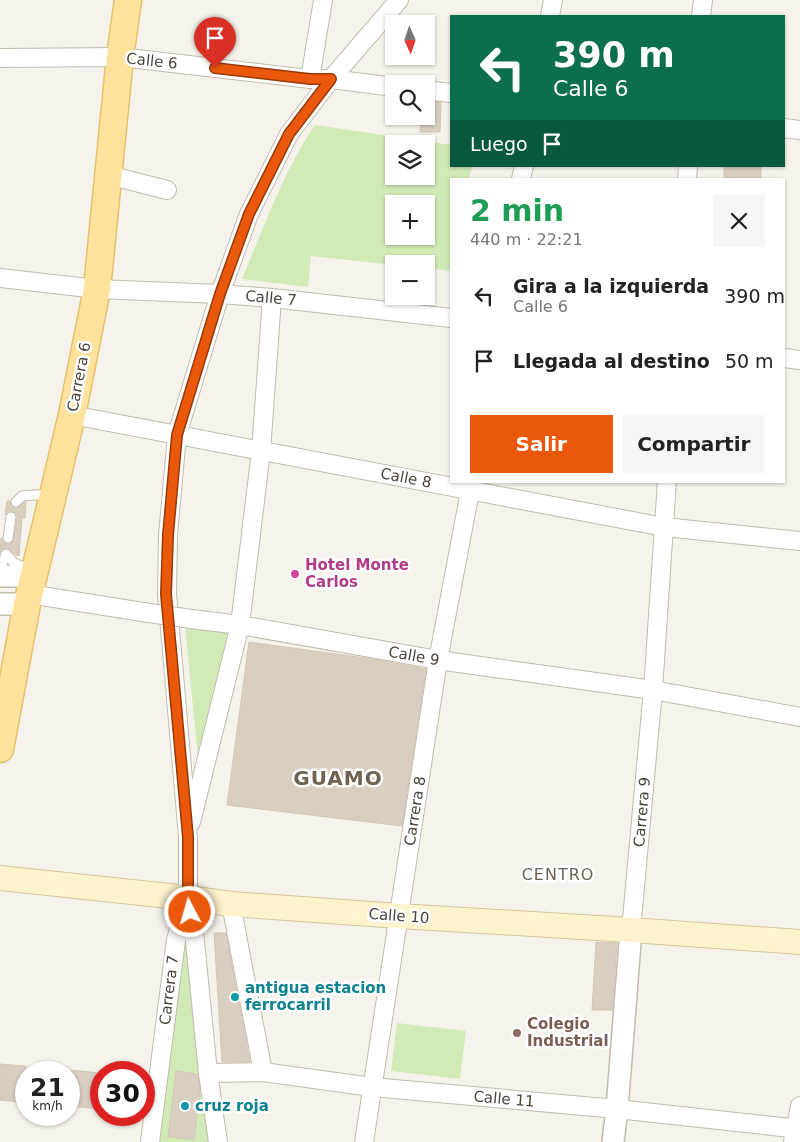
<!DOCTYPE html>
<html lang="es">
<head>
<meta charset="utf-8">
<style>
  :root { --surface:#fff; --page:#f6f6f6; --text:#222; --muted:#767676; --accent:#ea580c }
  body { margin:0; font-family:"DejaVu Sans",sans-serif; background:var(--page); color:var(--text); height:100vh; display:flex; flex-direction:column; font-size:19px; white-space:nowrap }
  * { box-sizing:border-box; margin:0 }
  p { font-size:16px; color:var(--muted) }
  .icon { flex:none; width:28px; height:28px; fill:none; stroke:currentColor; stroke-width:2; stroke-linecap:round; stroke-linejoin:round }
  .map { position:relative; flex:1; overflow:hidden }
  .sheet { position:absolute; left:450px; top:178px; width:335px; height:305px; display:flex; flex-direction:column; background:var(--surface); border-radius:0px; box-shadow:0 1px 4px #0004 }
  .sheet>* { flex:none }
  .guide { position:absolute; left:450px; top:15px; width:335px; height:152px; border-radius:0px; box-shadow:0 1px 4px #0004; background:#0b6e4f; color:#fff; overflow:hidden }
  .needle { width:32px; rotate:177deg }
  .buttons { position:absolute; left:385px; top:15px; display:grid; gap:10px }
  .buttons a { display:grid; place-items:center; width:50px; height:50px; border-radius:0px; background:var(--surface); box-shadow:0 1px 4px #0004; font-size:25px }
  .speed { position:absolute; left:15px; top:1061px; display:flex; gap:10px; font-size:25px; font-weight:700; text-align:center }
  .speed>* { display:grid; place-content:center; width:65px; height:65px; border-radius:50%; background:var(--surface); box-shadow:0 1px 4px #0004; line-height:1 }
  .speed small { font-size:12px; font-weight:400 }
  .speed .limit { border:8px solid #d22; background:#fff; color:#111 }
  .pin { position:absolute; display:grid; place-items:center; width:42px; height:42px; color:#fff; margin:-51px -21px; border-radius:50% 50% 50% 0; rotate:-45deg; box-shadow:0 0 5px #0007 }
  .pin .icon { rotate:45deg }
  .me { position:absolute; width:55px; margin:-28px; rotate:354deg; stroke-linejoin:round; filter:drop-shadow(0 0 4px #0008) }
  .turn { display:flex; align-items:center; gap:18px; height:105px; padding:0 20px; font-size:22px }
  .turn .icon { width:65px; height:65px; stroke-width:2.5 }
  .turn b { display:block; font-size:35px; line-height:42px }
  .then { display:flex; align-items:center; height:48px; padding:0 20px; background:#0003; gap:10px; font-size:19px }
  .round { display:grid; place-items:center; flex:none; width:52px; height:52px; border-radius:0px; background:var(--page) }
  .summary { display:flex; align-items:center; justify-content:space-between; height:85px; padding:0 20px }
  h1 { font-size:30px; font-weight:700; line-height:38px; color:#1e9e55 }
  .button { display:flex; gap:10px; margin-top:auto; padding:10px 20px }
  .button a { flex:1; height:58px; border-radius:0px; background:var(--accent); color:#fff; font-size:20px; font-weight:700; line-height:58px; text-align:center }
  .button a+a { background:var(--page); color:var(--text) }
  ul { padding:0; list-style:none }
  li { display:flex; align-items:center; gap:15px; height:65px; padding:0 20px }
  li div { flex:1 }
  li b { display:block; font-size:19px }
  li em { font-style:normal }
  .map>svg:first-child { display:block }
  .green { fill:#d2eab5; fill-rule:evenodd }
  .building { fill:#d8cfc1; stroke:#d3c7b4 }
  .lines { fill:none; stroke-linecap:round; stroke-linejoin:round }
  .service-casing { stroke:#c2bbae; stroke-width:11 }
  .minor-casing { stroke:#c2bbae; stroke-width:20 }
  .tertiary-casing { stroke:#c2bbae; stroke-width:24 }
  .secondary-casing { stroke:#d6c79b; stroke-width:26 }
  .primary-casing { stroke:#e6c16a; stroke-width:29 }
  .service { stroke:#fff; stroke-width:9 }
  .minor { stroke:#fff; stroke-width:18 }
  .tertiary { stroke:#fff; stroke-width:21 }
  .secondary { stroke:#fff3cd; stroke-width:24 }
  .primary { stroke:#ffe39c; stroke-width:26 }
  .minor-bridge-casing { stroke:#c2bbae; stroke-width:20; stroke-linecap:butt }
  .minor-bridge { stroke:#fff; stroke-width:18 }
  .route-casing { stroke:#983908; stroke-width:12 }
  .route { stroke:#ea580c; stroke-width:9 }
  .hotel-dot { fill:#d1479c; stroke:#fff; stroke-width:2 }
  .culture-dot { fill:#0f9aa8; stroke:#fff; stroke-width:2 }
  .education-dot { fill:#8d6e63; stroke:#fff; stroke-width:2 }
  .labels { text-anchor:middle; stroke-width:5; stroke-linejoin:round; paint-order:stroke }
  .street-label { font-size:15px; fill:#4b4439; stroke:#fff }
  .hotel-label { font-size:15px; font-weight:bold; fill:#b23c85; stroke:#fff; text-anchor:start }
  .culture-label { font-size:15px; font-weight:bold; fill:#0d838f; stroke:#fff; text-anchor:start }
  .education-label { font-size:15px; font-weight:bold; fill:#785e54; stroke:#fff; text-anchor:start }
  .neighbourhood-label { font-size:16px; letter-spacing:1px; fill:#6e6250; stroke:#fff }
  .district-label { font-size:20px; font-weight:bold; letter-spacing:1px; fill:#6e6250; stroke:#fff }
</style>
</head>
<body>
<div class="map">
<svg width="800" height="1142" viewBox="0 0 800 1142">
  <rect width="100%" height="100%" fill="#f6f3ec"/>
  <!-- green -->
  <g class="green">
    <path d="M315,125l136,20v21h21l-3,13h-18l-1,92 -24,-3v-4h-32v1l-83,-9 -3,31 -66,-8c22,-52 41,-107 73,-154zM394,144h32v32h-32zM394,204h32v32h-32z"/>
    <path d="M185,626l46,7 -30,155z"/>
    <path d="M182,905h18l5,170 13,67h-59z"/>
    <path d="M397,1023l69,8 -6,48 -69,-8z"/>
  </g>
  <!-- building -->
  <g class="building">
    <path d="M426,101l15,1 -1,30h-20l1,-16h5z"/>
    <path d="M724,166h37v13l-37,-1z"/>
    <path d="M7,501h3l1,5 4,2h3l6,-6h2l-1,16h-3l-3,38 -3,-1 -8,-7 -6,1 -2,3 1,-14 3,5 3,1h3l3,-3 4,-23v-4l-5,-3h-4l-3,4z"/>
    <path d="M249,642l123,17 54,10 -24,157 -175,-21z"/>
    <path d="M214,933h12l24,129h-28z"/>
    <path d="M596,942l21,1 -5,67h-20z"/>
    <path d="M0,1064l26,2v37l-26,-3z"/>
    <path d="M69,1070l32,3v36l-32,-3z"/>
    <path d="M176,1071l21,3 3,16 -6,50 -26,-3z"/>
  </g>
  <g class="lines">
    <!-- service casing -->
    <g class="service-casing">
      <g id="service">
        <path d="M16,502l6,-6 28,-2"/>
        <path d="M8,538l3,-21"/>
        <path d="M0,570l6,-16 8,9 15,6"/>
      </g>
    </g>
    <!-- minor casing -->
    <g class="minor-casing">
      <g id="minor">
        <path d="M550,16l3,-16"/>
        <path d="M701,16l2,-16"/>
        <path d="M0,58l120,-1 190,22h21l63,8"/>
        <path d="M310,79l13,-79"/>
        <path d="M426,90l25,3"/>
        <path d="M784,128l16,2"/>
        <path d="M108,175l59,15"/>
        <path d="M521,179l3,-13"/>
        <path d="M687,179l1,-13"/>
        <path d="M0,278l97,11 123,5 52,4 179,20"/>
        <path d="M784,358l16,2"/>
        <path d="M72,415l592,112 136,14"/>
        <path d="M29,594l120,19"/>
        <path d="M199,620l41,5 198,35 215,30 147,27"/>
        <path d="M191,822l49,-197 21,-174 11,-153"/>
        <path d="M189,903l6,38 13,132 10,69"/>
        <path d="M231,904l32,168"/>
        <path d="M631,930l22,-240 14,-209"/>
        <path d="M208,1073l55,-1 109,15 245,22 183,20"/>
        <path d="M150,1142l26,-202 12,-42v-61l-21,-243 1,-59 9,-100 43,-141 29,-80 40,-80 42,-55 68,-79"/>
        <path d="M364,1142l74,-482 34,-179"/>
        <path d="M793,1142l7,-36"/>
      </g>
    </g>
    <!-- tertiary casing -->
    <g class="tertiary-casing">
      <g id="tertiary">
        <path d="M0,576h33"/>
        <path d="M0,604h27"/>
        <path d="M613,1142l4,-33 14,-179"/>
      </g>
    </g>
    <!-- secondary casing -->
    <g class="secondary-casing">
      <path id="secondary" d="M0,878l188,20 43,6 168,12 232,14 169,12"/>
    </g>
    <!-- primary casing -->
    <g class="primary-casing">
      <path id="primary" d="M0,749l27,-145 45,-189 25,-126 23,-232 8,-57"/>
    </g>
    <!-- service -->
    <use href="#service" class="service"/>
    <!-- minor -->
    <use href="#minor" class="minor"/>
    <!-- tertiary -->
    <use href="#tertiary" class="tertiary"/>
    <!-- secondary -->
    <use href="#secondary" class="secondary"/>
    <!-- primary -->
    <use href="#primary" class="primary"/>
    <!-- minor-bridge casing -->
    <g class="minor-bridge-casing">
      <path id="minor-bridge" d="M149,613l50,7"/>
    </g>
    <!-- minor-bridge -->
    <use href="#minor-bridge" class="minor-bridge"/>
  </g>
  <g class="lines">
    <!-- route casing -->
    <g class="route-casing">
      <path id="route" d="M190,912l-2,-14v-61l-22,-243 2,-59 9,-100 43,-141 29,-80 40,-80 42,-55h-21l-95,-11"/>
    </g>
    <!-- route -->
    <use href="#route" class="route"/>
  </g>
  <!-- markers -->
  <circle class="hotel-dot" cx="295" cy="574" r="5"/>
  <g class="culture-dot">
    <circle cx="235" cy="997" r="5"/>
    <circle cx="185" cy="1106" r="5"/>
  </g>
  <circle class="education-dot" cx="517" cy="1033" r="5"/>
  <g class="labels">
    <!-- street labels -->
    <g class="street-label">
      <text transform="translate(152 61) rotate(6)" y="5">Calle 6</text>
      <text transform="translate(271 298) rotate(5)" y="5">Calle 7</text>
      <text transform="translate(79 377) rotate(-79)" y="5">Carrera 6</text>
      <text transform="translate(406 478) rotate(11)" y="5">Calle 8</text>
      <text transform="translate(414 656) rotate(10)" y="5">Calle 9</text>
      <text transform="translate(415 811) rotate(-81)" y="5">Carrera 8</text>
      <text transform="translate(642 812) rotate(-85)" y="5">Carrera 9</text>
      <text transform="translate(399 916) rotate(4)" y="5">Calle 10</text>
      <text transform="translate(169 990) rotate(-83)" y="5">Carrera 7</text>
      <text transform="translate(504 1099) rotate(5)" y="5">Calle 11</text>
    </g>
    <!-- hotel labels -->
    <g class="hotel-label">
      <text x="305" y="570">Hotel Monte<tspan x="305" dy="17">Carlos</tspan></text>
    </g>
    <!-- culture labels -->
    <g class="culture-label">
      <text x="245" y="993">antigua estacion<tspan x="245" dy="17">ferrocarril</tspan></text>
      <text x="195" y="1111">cruz roja</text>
    </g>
    <!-- education labels -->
    <g class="education-label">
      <text x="527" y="1029">Colegio<tspan x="527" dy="17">Industrial</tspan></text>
    </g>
    <!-- neighbourhood labels -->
    <g class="neighbourhood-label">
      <text x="558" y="880">CENTRO</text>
    </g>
    <!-- district labels -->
    <g class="district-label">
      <text x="338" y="785">GUAMO</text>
    </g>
  </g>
</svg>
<div class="buttons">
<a><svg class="needle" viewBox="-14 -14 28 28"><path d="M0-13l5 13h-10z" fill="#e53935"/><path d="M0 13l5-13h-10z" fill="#767676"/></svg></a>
<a><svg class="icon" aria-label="search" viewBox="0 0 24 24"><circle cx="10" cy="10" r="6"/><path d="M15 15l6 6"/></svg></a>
<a><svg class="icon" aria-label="layers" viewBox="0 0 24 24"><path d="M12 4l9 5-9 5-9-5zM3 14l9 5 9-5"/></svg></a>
<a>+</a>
<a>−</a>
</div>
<div class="speed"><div>21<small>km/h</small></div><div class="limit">30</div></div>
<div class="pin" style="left:215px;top:68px;background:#d93025"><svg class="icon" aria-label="arrive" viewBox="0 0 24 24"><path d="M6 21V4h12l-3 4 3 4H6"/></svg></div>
<svg class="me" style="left:190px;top:912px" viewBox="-20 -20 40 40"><circle r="17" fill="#ea580c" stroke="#fff" stroke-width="3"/><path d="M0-11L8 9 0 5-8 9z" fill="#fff"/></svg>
<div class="guide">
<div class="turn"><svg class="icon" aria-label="left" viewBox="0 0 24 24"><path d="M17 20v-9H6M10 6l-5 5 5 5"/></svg><div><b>390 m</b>Calle 6</div></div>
<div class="then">Luego<svg class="icon" aria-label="arrive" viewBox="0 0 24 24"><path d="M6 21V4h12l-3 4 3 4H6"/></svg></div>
</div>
<section class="sheet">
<div class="summary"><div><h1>2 min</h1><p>440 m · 22:21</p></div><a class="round"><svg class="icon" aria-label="close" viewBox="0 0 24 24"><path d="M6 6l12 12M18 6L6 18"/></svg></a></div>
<ul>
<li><svg class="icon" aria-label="left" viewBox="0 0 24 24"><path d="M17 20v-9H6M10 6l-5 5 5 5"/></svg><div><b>Gira a la izquierda</b><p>Calle 6</p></div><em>390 m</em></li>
<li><svg class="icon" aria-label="arrive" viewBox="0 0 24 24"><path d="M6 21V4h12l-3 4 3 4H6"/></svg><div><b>Llegada al destino</b></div><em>50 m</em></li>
</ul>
<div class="button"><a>Salir</a><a>Compartir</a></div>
</section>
</div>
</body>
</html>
